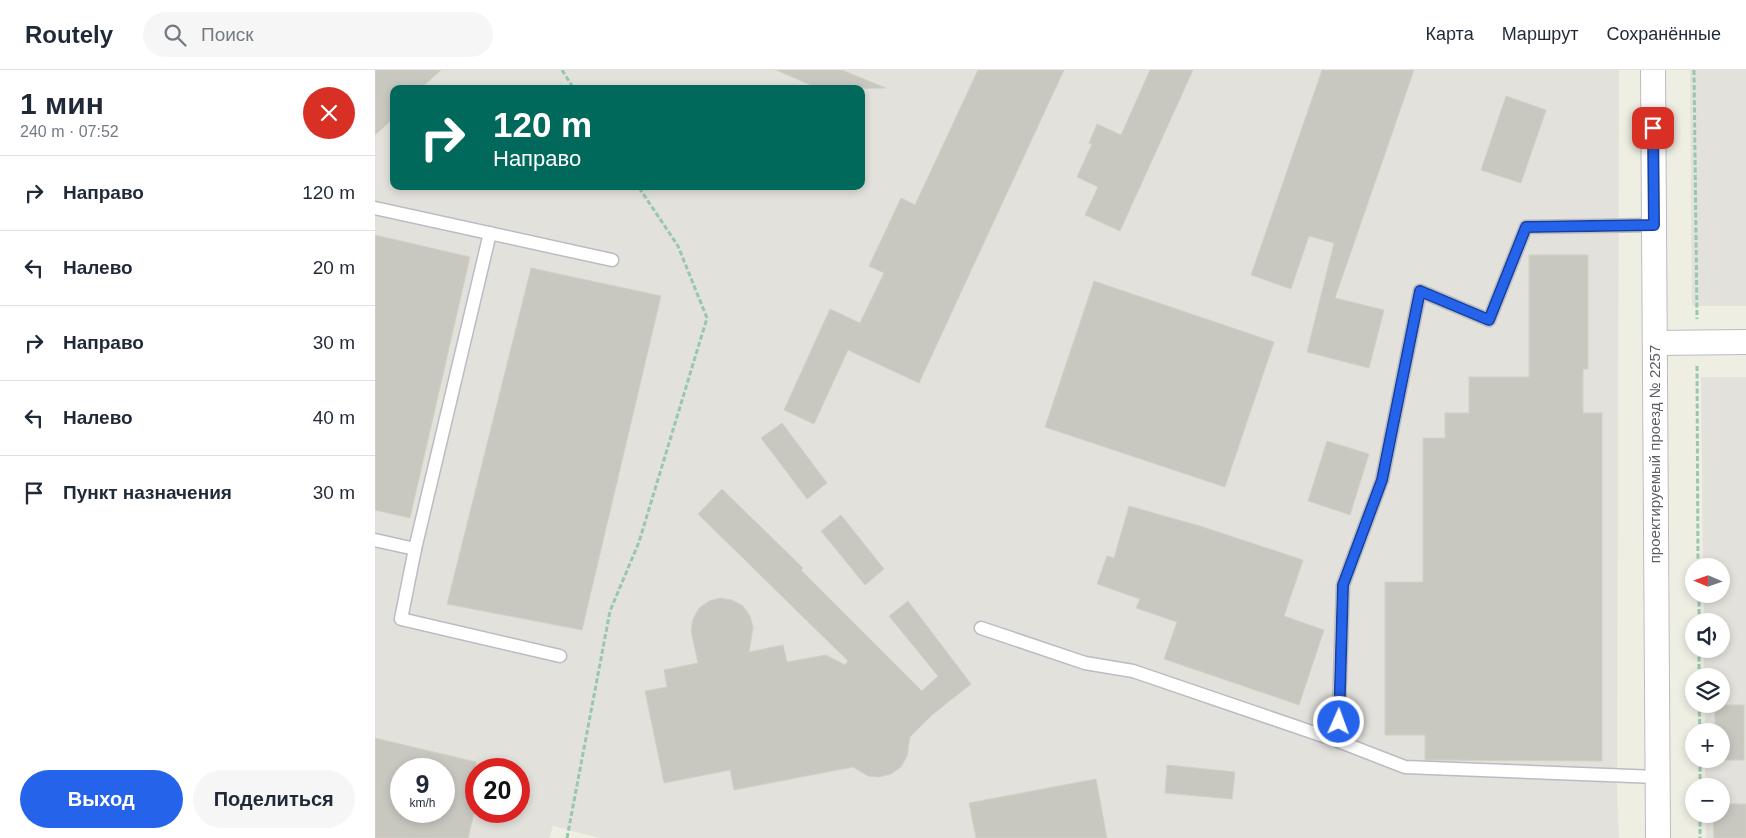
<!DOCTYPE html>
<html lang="ru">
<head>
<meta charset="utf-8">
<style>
  :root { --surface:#fff; --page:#f6f6f7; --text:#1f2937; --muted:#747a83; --line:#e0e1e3; --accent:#2563eb }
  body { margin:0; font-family:Helvetica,sans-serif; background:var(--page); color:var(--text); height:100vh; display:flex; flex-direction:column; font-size:19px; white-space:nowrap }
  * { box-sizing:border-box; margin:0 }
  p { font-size:16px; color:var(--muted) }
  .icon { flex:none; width:28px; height:28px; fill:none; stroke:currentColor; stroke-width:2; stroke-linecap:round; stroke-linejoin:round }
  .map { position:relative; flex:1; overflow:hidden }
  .details { display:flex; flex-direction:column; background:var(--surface); width:375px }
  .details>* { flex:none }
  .guide { position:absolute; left:15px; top:15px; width:475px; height:105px; border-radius:10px; box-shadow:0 2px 8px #0003; background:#00695c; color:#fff; overflow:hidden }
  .needle { width:32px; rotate:272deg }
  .fabs { position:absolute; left:1310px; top:488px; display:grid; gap:10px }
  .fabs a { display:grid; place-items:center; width:45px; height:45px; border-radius:50%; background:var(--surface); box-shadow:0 2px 8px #0003; font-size:25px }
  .speed { position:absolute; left:15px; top:688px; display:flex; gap:10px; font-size:25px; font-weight:700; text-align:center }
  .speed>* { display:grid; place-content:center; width:65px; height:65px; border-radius:50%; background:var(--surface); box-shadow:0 2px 8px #0003; line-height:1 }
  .speed small { font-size:12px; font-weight:400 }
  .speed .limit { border:8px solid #d22; background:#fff; color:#111 }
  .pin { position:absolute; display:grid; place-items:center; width:42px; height:42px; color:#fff; margin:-21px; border-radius:10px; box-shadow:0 2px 8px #0006 }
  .me { position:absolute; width:55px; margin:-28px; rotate:2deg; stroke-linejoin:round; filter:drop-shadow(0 0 4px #0008) }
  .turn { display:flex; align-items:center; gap:18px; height:105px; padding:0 20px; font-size:22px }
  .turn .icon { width:65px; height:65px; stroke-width:2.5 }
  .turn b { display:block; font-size:35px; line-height:42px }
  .round { display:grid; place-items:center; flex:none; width:52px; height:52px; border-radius:26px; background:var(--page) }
  .overview { display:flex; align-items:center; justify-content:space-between; height:85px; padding:0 20px }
  h1 { font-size:30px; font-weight:800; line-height:38px }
  .action { display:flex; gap:10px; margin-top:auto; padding:10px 20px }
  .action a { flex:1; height:58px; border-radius:30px; background:var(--accent); color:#fff; font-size:20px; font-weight:800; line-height:58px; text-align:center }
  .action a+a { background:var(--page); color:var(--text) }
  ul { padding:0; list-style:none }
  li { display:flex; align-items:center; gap:15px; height:75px; padding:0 20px; border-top:1px solid var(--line) }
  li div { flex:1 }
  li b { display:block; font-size:19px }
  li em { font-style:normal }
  header { display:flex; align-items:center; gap:30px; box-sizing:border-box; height:70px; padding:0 25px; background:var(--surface); border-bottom:1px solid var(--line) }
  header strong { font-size:24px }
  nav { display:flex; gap:28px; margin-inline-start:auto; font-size:18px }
  .search { width:350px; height:45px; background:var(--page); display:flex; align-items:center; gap:12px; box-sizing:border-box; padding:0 18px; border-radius:28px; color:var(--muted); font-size:19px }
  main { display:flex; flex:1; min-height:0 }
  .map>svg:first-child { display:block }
  .industrial { fill:#e2e1db; fill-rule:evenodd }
  .building { fill:#c9c8c0; stroke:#d3d1c2; fill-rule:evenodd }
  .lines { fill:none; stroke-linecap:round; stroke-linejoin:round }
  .lane-casing { stroke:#bbbcc2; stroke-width:15 }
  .street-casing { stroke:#bbbcc2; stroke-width:26 }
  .path { stroke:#98c7ae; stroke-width:3; stroke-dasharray:5 2.5; stroke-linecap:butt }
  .lane { stroke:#fff; stroke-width:12 }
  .street { stroke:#fff; stroke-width:24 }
  .route-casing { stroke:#184099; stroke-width:12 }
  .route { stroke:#2563eb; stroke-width:9 }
  .labels { text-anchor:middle; stroke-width:4.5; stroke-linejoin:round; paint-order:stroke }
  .street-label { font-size:15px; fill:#5b5e64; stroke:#fff }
</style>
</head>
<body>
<header>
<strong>Routely</strong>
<div class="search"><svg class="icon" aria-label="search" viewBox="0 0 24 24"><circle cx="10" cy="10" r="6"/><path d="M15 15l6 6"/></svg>Поиск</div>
<nav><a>Карта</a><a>Маршрут</a><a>Сохранённые</a></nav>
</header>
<main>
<section class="details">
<div class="overview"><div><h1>1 мин</h1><p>240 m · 07:52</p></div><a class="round" style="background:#d93025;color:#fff"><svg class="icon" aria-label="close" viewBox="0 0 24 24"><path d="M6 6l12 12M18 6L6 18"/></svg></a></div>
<ul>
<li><svg class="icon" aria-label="right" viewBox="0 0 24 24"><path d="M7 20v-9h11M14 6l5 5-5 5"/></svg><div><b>Направо</b></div><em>120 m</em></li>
<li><svg class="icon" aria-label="left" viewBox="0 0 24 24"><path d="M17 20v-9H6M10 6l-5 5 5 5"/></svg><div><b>Налево</b></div><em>20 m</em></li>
<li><svg class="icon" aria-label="right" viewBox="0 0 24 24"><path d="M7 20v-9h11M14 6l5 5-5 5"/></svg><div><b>Направо</b></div><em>30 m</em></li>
<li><svg class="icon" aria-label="left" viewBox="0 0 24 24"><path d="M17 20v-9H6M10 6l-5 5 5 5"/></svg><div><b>Налево</b></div><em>40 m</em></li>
<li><svg class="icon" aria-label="arrive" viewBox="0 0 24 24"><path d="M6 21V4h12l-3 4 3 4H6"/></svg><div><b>Пункт назначения</b></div><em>30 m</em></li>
</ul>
<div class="action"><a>Выход</a><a>Поделиться</a></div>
</section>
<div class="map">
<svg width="1371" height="768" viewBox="0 0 1371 768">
  <rect width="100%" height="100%" fill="#eeeee3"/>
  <!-- industrial -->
  <g class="industrial">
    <path d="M0,0h1244l-2,725 2,43h-1019l-47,-12 -4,12h-174zM19,19h467v97h-467zM26,699h43v42h-43zM101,699h43v42h-43z"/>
    <path d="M1315,0h56v236h-54z"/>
    <path d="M1326,307h45v461h-40v-24h15v-28h-15l-1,-27h16v-28h-16v-27h16v-28h-17v-27h17v-28h-17v-27h17v-28h-18z"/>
  </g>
  <!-- building -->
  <g class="building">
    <path d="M0,0h66l-21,19h-26v29l-19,17z"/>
    <path d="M401,0h66l44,18 -66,1z"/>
    <path d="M603,0h86l-145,313 -71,-33 -34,74 -30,-14 46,-101 30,14 24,-50 -15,-7 32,-68 14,7z"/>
    <path d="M775,0h43l-73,161 -35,-16 13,-28 -21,-10 15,-33 -3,-1 8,-19 24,11z"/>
    <path d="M947,0h92l-79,228 49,12 -15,58 -62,-16 27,-109 -25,-7 -18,53 -40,-14z"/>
    <path d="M1131,26l40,14 -25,73 -40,-13z"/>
    <path d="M0,165l95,22 -60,261 -35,-8z"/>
    <path d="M1154,185h59v114h-5v44h19v348l-177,-1v-25h-40v-153h38v-144h22v-25h24v-36h60z"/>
    <path d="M156,198l130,28 -79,334 -135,-26z"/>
    <path d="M719,211l180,61 -49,145 -180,-60z"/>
    <path d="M407,353l45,60 -20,16 -46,-61z"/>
    <path d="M952,371l42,13 -19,61 -42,-14z"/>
    <path d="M347,419l81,79 -2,2 121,121 16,-15 -49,-60 19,-15 63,83 -39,31 -22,22 -3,19 -6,11 -10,7 -12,3 -11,-1 -15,-9 -119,23 -4,-20 -66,13 -19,-92 22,-4 -3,-17 34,-7 -7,-32 2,-12 6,-11 10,-7 11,-3 12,2 11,6 7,10 3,11 -4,25 34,-7 4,17 39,-7 19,10 3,-4 -150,-147z"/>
    <path d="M754,436l71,20 103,34 -19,56 40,14 -25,75 -135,-46 13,-37 -41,-14 4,-9 -43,-15 10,-28 7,2z"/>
    <path d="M466,445l43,54 -19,16 -44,-54z"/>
    <path d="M1340,635h29v55h-28l5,-1v-28h-6z"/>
    <path d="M0,668l101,24v43l-8,33h-93zM26,699h43v42h-43z"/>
    <path d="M792,695l68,7 -3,27 -67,-6z"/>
    <path d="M721,709l11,59h-131l-7,-35z"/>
    <path d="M1346,734h25v34h-32l-1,-24h8z"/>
  </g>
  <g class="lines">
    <!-- lane casing -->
    <g class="lane-casing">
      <g id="lane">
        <path d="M0,138l237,52"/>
        <path d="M0,470l40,9 75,-316"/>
        <path d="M40,479l-14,70 159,37"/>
        <path d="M606,558l104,35 48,8 205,70 67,26 252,10"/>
        <path d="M963,671l5,-156 39,-105 38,-189 69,29 37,-93 128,-2"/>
      </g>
    </g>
    <!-- street casing -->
    <g class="street-casing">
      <g id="street">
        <path d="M1278,0l5,768"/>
        <path d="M1280,273l91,-1"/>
      </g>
    </g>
    <!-- path -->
    <g class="path">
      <path d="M187,0l12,19"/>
      <path d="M1319,0l3,249"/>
      <path d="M1322,296l1,200"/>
      <path d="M1324,524v27"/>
      <path d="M1324,579v27"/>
      <path d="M1324,634l1,27"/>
      <path d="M1325,689v27"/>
      <path d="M1325,744v24"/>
      <path d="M192,768l43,-227 29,-69 68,-224 -29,-72 -40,-60"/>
    </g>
    <!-- lane -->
    <use href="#lane" class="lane"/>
    <!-- street -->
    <use href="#street" class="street"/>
  </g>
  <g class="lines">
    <!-- route casing -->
    <g class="route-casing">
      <path id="route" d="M964,652l4,-137 39,-105 38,-189 69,29 37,-93 128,-2 -1,-97"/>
    </g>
    <!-- route -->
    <use href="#route" class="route"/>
  </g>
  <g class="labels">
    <!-- street labels -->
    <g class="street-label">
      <text transform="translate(1280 384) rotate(-90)" y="5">проектируемый проезд № 2257</text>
    </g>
  </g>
</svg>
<div class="fabs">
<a><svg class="needle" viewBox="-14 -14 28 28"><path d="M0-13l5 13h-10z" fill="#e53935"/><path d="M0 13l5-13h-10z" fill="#747a83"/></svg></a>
<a><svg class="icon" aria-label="sound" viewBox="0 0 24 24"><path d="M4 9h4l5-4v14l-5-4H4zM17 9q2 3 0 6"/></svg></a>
<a><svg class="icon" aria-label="layers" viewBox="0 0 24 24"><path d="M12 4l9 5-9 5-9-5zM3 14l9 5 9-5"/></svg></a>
<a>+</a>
<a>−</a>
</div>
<div class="speed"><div>9<small>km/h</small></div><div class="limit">20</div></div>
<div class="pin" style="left:1278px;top:58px;background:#d93025"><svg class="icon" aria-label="arrive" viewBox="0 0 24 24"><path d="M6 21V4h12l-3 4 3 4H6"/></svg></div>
<svg class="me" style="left:964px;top:652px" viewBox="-20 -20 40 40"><circle r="17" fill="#2563eb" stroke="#fff" stroke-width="3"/><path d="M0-11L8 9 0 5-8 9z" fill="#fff"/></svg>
<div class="guide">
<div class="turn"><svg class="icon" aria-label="right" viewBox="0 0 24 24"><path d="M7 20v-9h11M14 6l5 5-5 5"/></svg><div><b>120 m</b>Направо</div></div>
</div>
</div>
</main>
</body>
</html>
